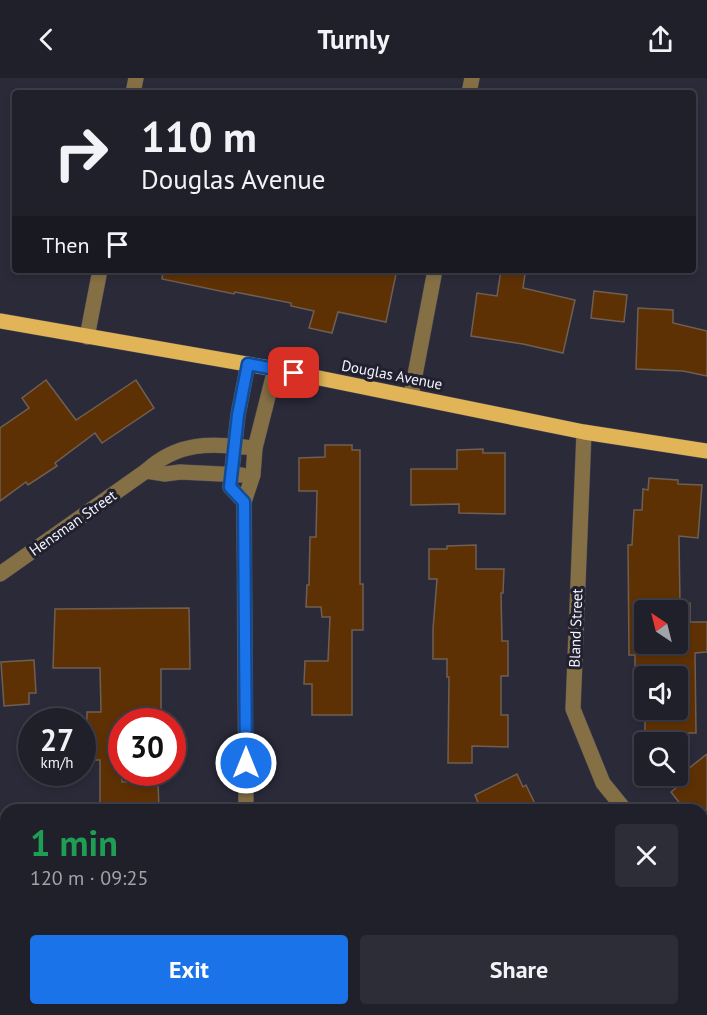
<!DOCTYPE html>
<html lang="en">
<head>
<meta charset="utf-8">
<style>
  :root { --surface:#20202b; --page:#2d2d37; --text:#f1f3f6; --muted:#a2a3a9; --line:#3d3e47; --accent:#1a73e8 }
  body { margin:0; font-family:"PT Sans",sans-serif; background:var(--page); color:var(--text); height:100vh; display:flex; flex-direction:column; font-size:22px; white-space:nowrap }
  * { box-sizing:border-box; margin:0 }
  p { font-size:20px; color:var(--muted) }
  .icon { flex:none; width:33px; height:33px; fill:none; stroke:currentColor; stroke-width:2; stroke-linecap:round; stroke-linejoin:round }
  .map { position:relative; flex:1; overflow:hidden }
  .details { position:absolute; left:0px; top:726px; width:708px; height:212px; display:flex; flex-direction:column; background:var(--surface); border-radius:18px 18px 0 0; box-shadow:0 3px 9px #0003,0 0 0 2px var(--line) }
  .details>* { flex:none }
  .top-card { position:absolute; left:12px; top:12px; width:684px; height:183px; border-radius:6px; box-shadow:0 3px 9px #0003,0 0 0 2px var(--line); background:#20202b; color:var(--text); overflow:hidden }
  .needle { width:39px; rotate:325deg }
  .fabs { position:absolute; left:634px; top:522px; display:grid; gap:12px }
  .fabs a { display:grid; place-items:center; width:54px; height:54px; border-radius:6px; background:var(--surface); box-shadow:0 3px 9px #0003,0 0 0 2px var(--line); font-size:30px }
  .speed { position:absolute; left:18px; top:630px; display:flex; gap:12px; font-size:30px; font-weight:700; text-align:center }
  .speed>* { display:grid; place-content:center; width:78px; height:78px; border-radius:50%; background:var(--surface); box-shadow:0 3px 9px #0003,0 0 0 2px var(--line); line-height:1 }
  .speed small { font-size:15px; font-weight:400 }
  .speed .limit { border:9px solid #d22; background:#fff; color:#111 }
  .pin { position:absolute; display:grid; place-items:center; width:51px; height:51px; color:#fff; margin:-26px; border-radius:12px; box-shadow:0 3px 9px #0006 }
  .me { position:absolute; width:66px; margin:-33px; rotate:0deg; stroke-linejoin:round; filter:drop-shadow(0 0 4px #0008) }
  .turn { display:flex; align-items:center; gap:21px; height:126px; padding:0 30px; font-size:27px }
  .turn .icon { width:78px; height:78px; stroke-width:2.5 }
  .turn b { display:block; font-size:42px; line-height:51px }
  .then { display:flex; align-items:center; height:57px; padding:0 30px; background:#0003; gap:12px; font-size:22px }
  .round { display:grid; place-items:center; flex:none; width:63px; height:63px; border-radius:6px; background:var(--page) }
  .headline { display:flex; align-items:center; justify-content:space-between; height:102px; padding:0 30px }
  h1 { font-size:36px; font-weight:700; line-height:45px; color:#1e9e55 }
  .primary-button { display:flex; gap:12px; margin-top:auto; padding:12px 30px }
  .primary-button a { flex:1; height:69px; border-radius:6px; background:var(--accent); color:#fff; font-size:24px; font-weight:700; line-height:69px; text-align:center }
  .primary-button a+a { background:var(--page); color:var(--text) }
  header { display:flex; justify-content:space-between; align-items:center; height:78px; padding:0 30px; background:var(--surface); font-size:27px; font-weight:700 }
  .map>svg:first-child { display:block }
  .building { fill:#5e3105; stroke:#6f5f52; stroke-width:1.5; fill-rule:evenodd }
  .lines { fill:none; stroke-linecap:round; stroke-linejoin:round }
  .street-casing { stroke:#474655; stroke-width:16 }
  .primary-casing { stroke:#474655; stroke-width:16 }
  .street { stroke:#857046; stroke-width:15 }
  .primary { stroke:#e0b457; stroke-width:15 }
  .route-casing { stroke:#114b97; stroke-width:15 }
  .route { stroke:#1a73e8; stroke-width:10 }
  .labels { text-anchor:middle; stroke-width:6; stroke-linejoin:round; paint-order:stroke }
  .street-label { font-size:15px; fill:#f4f4fe; stroke:#21202f }
</style>
</head>
<body>
<header><svg class="icon" aria-label="back" viewBox="0 0 24 24"><path d="M15 5l-7 7 7 7"/></svg>Turnly<svg class="icon" aria-label="share" viewBox="0 0 24 24"><path d="M12 15V3M7 8l5-5 5 5M5 13v7h14v-7"/></svg></header>
<div class="map">
<svg width="707" height="937" viewBox="0 0 707 937">
  <rect width="100%" height="100%" fill="#2b2a39"/>
  <!-- building -->
  <g class="building">
    <path d="M163,192h212l21,4 -10,48 -48,-10 -6,21 -23,-5 5,-17 -23,-5v-3l-56,-11 -1,2 -72,-15z"/>
    <path d="M501,192l24,4 -2,14 52,12 -12,53 -40,-9 -52,-8 6,-43 20,3z"/>
    <path d="M594,213l33,4 -3,27 -33,-4z"/>
    <path d="M638,230l35,2v13l34,8v45l-24,-5 -47,-2z"/>
    <path d="M46,302l30,40 60,-40 18,28 -52,35 -7,-10 -40,30 2,3 -29,19 -2,-3 -26,19v-73l29,-20 -7,-10z"/>
    <path d="M325,367h27v5h8v134h3v46h-11v85h-40v-31h-8l1,-23h23l2,-44h-8l-1,-10h-15l1,-22h2l1,-48h6l1,-46h-18v-33l26,-1z"/>
    <path d="M483,371v4h22v61l-46,-1v-9l-48,1v-36h46v-19z"/>
    <path d="M649,400l29,2v4l24,1 -4,53 -19,-2 1,68 10,-1v19h17v30l-12,1 1,80h-51v-16h-10v-62h-6l-1,-110h4l2,-35h8l1,-21 5,1zM645,532h33v34h-33zM645,598h33v34h-33z"/>
    <path d="M476,467v24h28l-1,24h-2l1,48h6v35h-7v39h7v32l-36,-1v17h-24l1,-86h-2v-18h-14v-30l4,-50h-8v-30h18v-3z"/>
    <path d="M189,530l1,61h-29v53h-39v60h36l1,26h-4v2h-55v-50h-14l1,-48h14l-1,-44h-47l2,-59z"/>
    <path d="M34,582l2,33h-7v11l-25,2 -3,-44z"/>
    <path d="M707,676v56h-22l-14,-18 7,-6 -4,-6z"/>
    <path d="M517,696l6,13 3,-2 12,25h-57l-6,-15z"/>
  </g>
  <g class="lines">
    <!-- street casing -->
    <g class="street-casing">
      <g id="street">
        <path d="M133,15l3,-15"/>
        <path d="M469,15l3,-15"/>
        <path d="M87,259l13,-67"/>
        <path d="M411,318l24,-126"/>
        <path d="M584,354l-11,277 30,74 22,27"/>
        <path d="M146,393l19,3 15,-2 62,3"/>
        <path d="M244,424l-14,-15 8,-72 10,-51"/>
        <path d="M0,496l146,-103c34,-31 65,-27 109,-23"/>
        <path d="M246,732l-2,-308 9,-27 2,-27 20,-79"/>
        <path d="M702,829l5,7"/>
        <path d="M702,912l5,-3"/>
        <path d="M247,932v5"/>
        <path d="M667,937l8,-5"/>
      </g>
    </g>
    <!-- primary casing -->
    <g class="primary-casing">
      <path id="primary" d="M0,243l275,48 309,63 123,19"/>
    </g>
    <!-- street -->
    <use href="#street" class="street"/>
    <!-- primary -->
    <use href="#primary" class="primary"/>
  </g>
  <g class="lines">
    <!-- route casing -->
    <g class="route-casing">
      <path id="route" d="M246,685l-2,-261 -14,-15 8,-72 10,-51 46,9"/>
    </g>
    <!-- route -->
    <use href="#route" class="route"/>
  </g>
  <g class="labels">
    <!-- street labels -->
    <g class="street-label">
      <text transform="translate(392 297) rotate(11)" y="5">Douglas Avenue</text>
      <text transform="translate(73 445) rotate(-35)" y="5">Hensman Street</text>
      <text transform="translate(576 550) rotate(-88)" y="5">Bland Street</text>
    </g>
  </g>
</svg>
<div class="fabs">
<a><svg class="needle" viewBox="-14 -14 28 28"><path d="M0-13l5 13h-10z" fill="#e53935"/><path d="M0 13l5-13h-10z" fill="#a2a3a9"/></svg></a>
<a><svg class="icon" aria-label="sound" viewBox="0 0 24 24"><path d="M4 9h4l5-4v14l-5-4H4zM17 9q2 3 0 6"/></svg></a>
<a><svg class="icon" aria-label="search" viewBox="0 0 24 24"><circle cx="10" cy="10" r="6"/><path d="M15 15l6 6"/></svg></a>
</div>
<div class="speed"><div>27<small>km/h</small></div><div class="limit">30</div></div>
<div class="pin" style="left:294px;top:295px;background:#d93025"><svg class="icon" aria-label="arrive" viewBox="0 0 24 24"><path d="M6 21V4h12l-3 4 3 4H6"/></svg></div>
<svg class="me" style="left:246px;top:685px" viewBox="-20 -20 40 40"><circle r="17" fill="#1a73e8" stroke="#fff" stroke-width="3"/><path d="M0-11L8 9 0 5-8 9z" fill="#fff"/></svg>
<div class="top-card">
<div class="turn"><svg class="icon" aria-label="right" viewBox="0 0 24 24"><path d="M7 20v-9h11M14 6l5 5-5 5"/></svg><div><b>110 m</b>Douglas Avenue</div></div>
<div class="then">Then<svg class="icon" aria-label="arrive" viewBox="0 0 24 24"><path d="M6 21V4h12l-3 4 3 4H6"/></svg></div>
</div>
<section class="details">
<div class="headline"><div><h1>1 min</h1><p>120 m · 09:25</p></div><a class="round"><svg class="icon" aria-label="close" viewBox="0 0 24 24"><path d="M6 6l12 12M18 6L6 18"/></svg></a></div>
<div class="primary-button"><a>Exit</a><a>Share</a></div>
</section>
</div>
</body>
</html>
